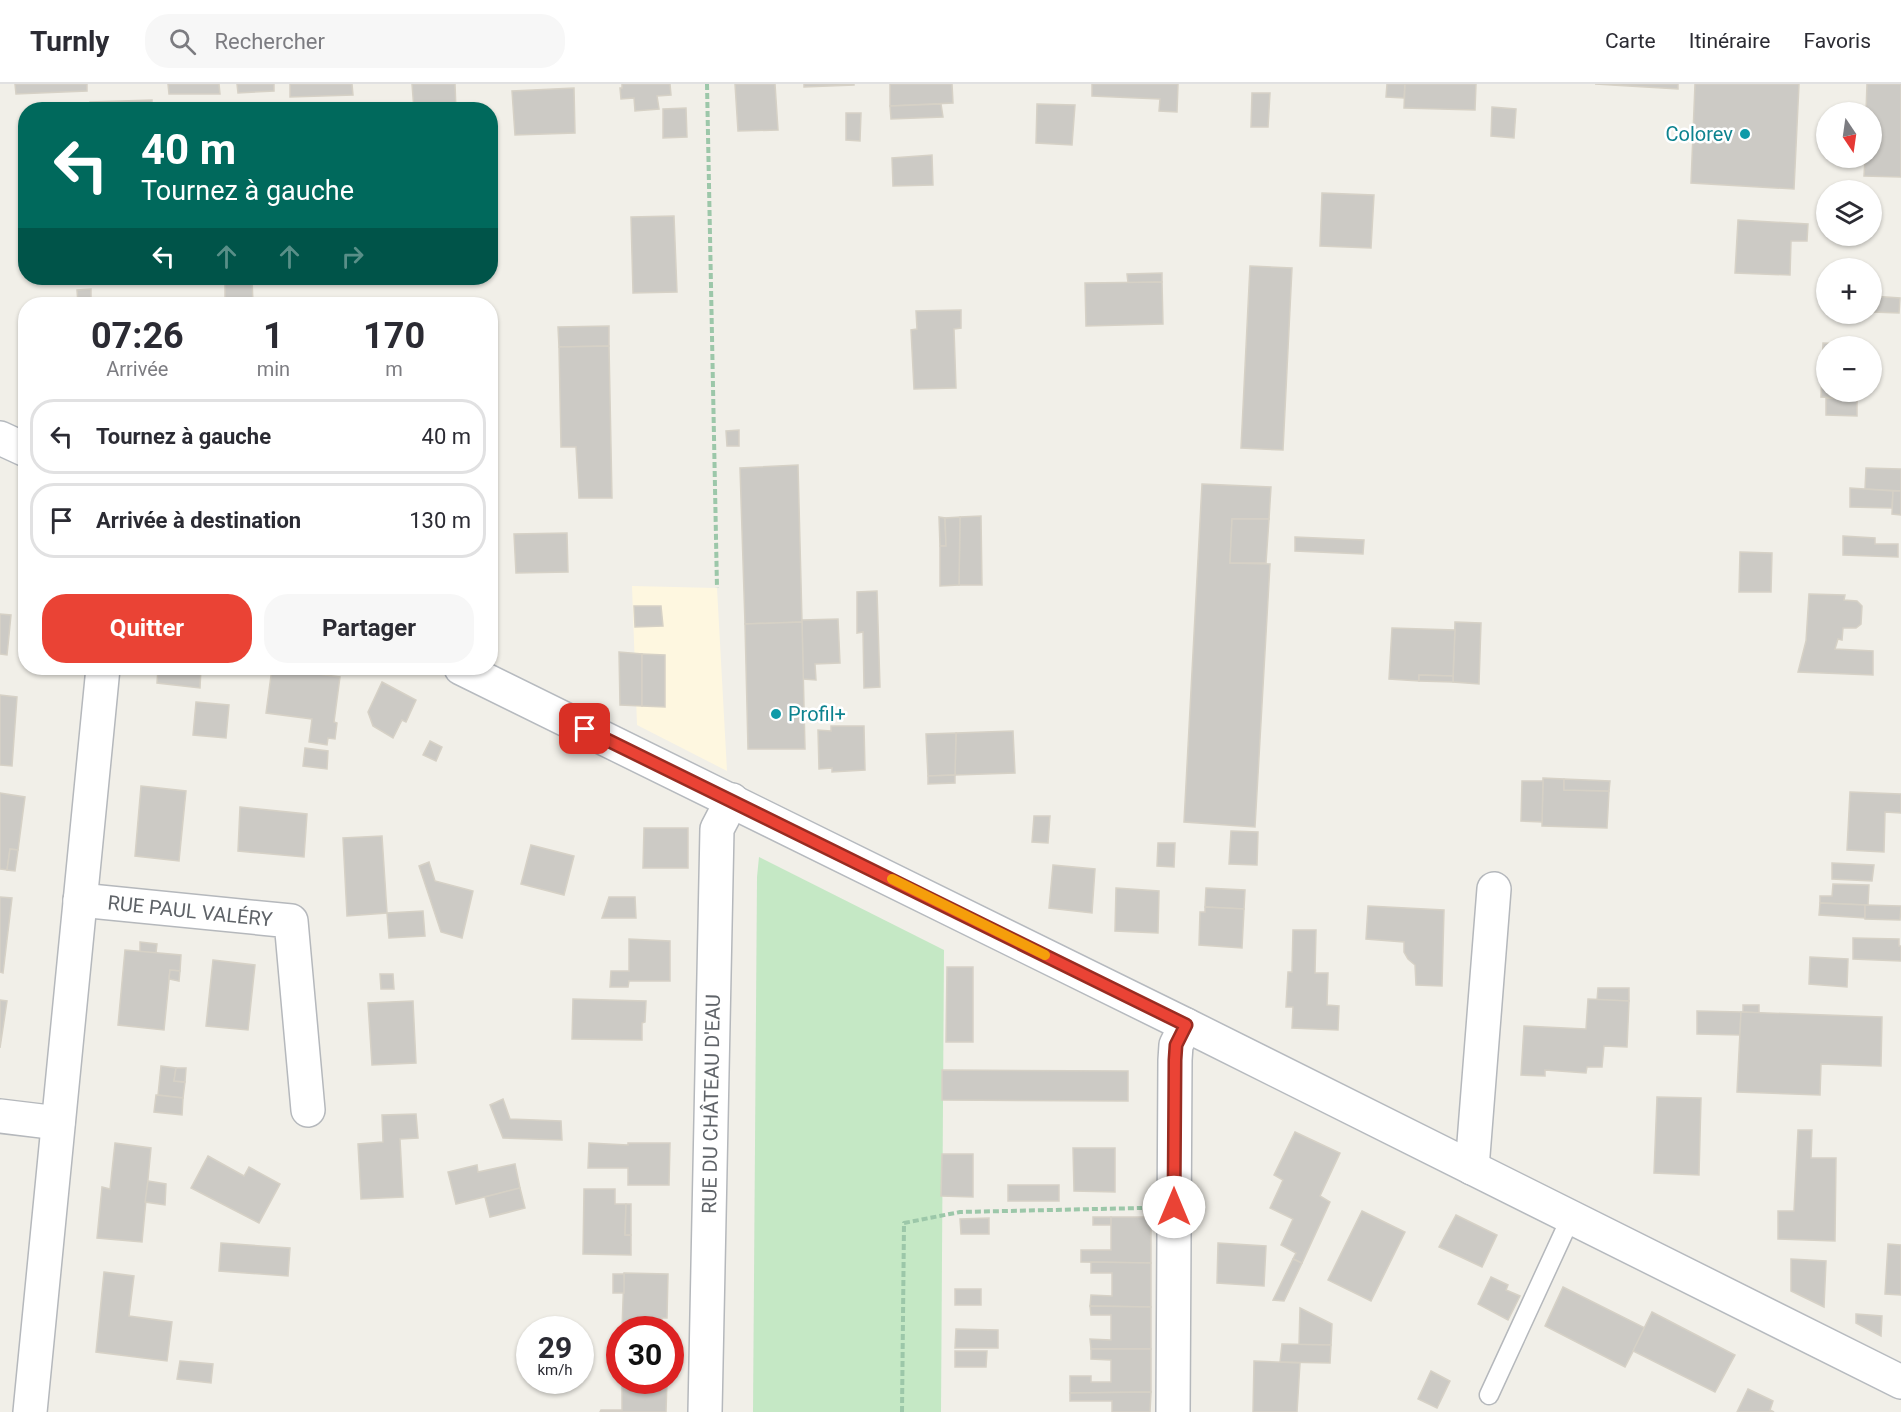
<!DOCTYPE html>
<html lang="fr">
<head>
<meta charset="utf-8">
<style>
  :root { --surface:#fff; --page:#f7f7f7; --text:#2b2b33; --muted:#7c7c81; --line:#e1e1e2; --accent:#ea4335 }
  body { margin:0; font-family:Roboto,sans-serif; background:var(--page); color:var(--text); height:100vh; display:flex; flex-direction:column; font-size:22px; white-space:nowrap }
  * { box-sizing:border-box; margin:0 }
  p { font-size:20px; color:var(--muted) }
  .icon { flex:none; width:33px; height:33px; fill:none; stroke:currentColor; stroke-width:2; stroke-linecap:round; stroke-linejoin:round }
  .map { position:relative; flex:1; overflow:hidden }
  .side { position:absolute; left:18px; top:213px; width:480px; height:378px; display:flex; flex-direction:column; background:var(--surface); border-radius:24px; box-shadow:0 2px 4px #0004 }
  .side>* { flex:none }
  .guide { position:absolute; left:18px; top:18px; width:480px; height:183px; border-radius:24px; box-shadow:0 2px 4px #0004; background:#00695c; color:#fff; overflow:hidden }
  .needle { width:39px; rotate:167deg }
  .controls { position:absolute; left:1816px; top:18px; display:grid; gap:12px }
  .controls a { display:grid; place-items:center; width:66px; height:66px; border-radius:50%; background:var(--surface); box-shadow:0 2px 4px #0004; font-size:30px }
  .speed { position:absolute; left:516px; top:1232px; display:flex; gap:12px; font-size:30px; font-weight:700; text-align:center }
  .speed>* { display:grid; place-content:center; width:78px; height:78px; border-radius:50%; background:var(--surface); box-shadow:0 2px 4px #0004; line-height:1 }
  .speed small { font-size:15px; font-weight:400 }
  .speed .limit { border:9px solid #d22; background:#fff; color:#111 }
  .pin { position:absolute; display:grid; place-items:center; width:51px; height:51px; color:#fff; margin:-26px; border-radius:12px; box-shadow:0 3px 9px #0006 }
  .me { position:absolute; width:66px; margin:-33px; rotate:0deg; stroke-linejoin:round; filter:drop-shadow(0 0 4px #0008) }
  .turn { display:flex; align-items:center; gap:21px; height:126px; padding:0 24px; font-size:27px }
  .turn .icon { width:78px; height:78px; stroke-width:2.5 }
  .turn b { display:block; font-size:42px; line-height:51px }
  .lanes { display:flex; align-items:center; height:57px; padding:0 24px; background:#0003; justify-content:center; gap:30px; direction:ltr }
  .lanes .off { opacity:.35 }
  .eta { display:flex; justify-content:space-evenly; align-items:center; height:102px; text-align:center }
  .eta b { font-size:36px; font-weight:700; line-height:42px }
  .button { display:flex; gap:12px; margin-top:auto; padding:12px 24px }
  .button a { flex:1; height:69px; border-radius:24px; background:var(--accent); color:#fff; font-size:24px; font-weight:700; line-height:69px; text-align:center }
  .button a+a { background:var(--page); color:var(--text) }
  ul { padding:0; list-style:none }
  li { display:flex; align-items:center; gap:18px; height:75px; margin:0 12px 9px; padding:0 12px; border:3px solid var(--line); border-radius:24px }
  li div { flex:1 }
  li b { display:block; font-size:22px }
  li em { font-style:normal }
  header { display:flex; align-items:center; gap:36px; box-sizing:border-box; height:84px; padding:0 30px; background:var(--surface); border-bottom:2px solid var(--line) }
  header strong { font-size:28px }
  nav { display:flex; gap:33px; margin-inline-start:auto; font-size:21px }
  .search { width:420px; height:54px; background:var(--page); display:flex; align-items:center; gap:15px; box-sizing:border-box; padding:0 21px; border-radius:24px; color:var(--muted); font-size:22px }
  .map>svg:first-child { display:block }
  .commercial { fill:#fef7e0 }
  .green { fill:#c5e8c5 }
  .building { fill:#cccac5; stroke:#d6d1c6; stroke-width:1.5 }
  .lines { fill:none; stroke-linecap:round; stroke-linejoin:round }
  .service-casing { stroke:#b5b8bc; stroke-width:21 }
  .minor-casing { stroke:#b5b8bc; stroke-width:36 }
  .secondary-casing { stroke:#b6babf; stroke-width:36 }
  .path { stroke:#9cc7a9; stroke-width:4; stroke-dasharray:6 3; stroke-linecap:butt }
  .service { stroke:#fff; stroke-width:18 }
  .minor { stroke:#fff; stroke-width:33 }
  .secondary { stroke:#fff; stroke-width:33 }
  .route-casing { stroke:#982c22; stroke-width:15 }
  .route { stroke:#ea4335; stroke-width:10 }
  .slow { stroke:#f59e0b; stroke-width:10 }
  .culture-dot { fill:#0f9aa8; stroke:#fff; stroke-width:2 }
  .labels { text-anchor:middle; stroke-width:5; stroke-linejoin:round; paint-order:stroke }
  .culture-label { font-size:20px; fill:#0d838f; stroke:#fff; text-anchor:end }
  .street-label { font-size:20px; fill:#5f6368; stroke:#fff }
</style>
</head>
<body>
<header>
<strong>Turnly</strong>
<div class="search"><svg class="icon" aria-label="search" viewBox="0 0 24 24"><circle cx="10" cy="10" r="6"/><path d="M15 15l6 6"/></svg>Rechercher</div>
<nav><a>Carte</a><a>Itinéraire</a><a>Favoris</a></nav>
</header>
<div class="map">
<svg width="1901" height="1328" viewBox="0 0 1901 1328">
  <rect width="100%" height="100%" fill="#f1efe8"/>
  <!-- commercial -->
  <path class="commercial" d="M632,502l85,2 10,183 -90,-46z"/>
  <!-- green -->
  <path class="green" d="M759,773l185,93 -3,462h-188l4,-535z"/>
  <!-- building -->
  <g class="building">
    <path d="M15,0h72v7l-71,3z"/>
    <path d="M168,0h51l1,10h-51z"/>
    <path d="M237,0h37v7l-36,2z"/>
    <path d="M290,0h62l1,11 -63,2z"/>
    <path d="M412,0h43l1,26h-42z"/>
    <path d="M622,0h48l1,11 -14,1 2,13 -24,2 -1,-13 -13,1 -1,-11h2z"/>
    <path d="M735,0h40l3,46 -40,1z"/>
    <path d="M804,0h50v1l-50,2z"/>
    <path d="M890,0h62l1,19 -63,3z"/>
    <path d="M1092,0h86l-1,28 -18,-1 1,-12 -68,-3z"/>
    <path d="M1387,0h18l-1,14 -18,-1z"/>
    <path d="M1405,0h71l-1,26 -71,-2z"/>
    <path d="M1595,0h83v5z"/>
    <path d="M1695,0h104l-5,105 -103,-6z"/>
    <path d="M1867,0h34v93l-37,-1 1,-18h7v-46h-6z"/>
    <path d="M574,4l1,45 -60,2 -3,-44z"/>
    <path d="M1252,9h18l-2,34h-17z"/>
    <path d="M152,16v10h-62v-8z"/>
    <path d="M941,20l2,13 -52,2 -1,-13z"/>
    <path d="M1037,20l38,1 -3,40 -36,-2z"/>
    <path d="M1492,23l24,2 -2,29 -23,-2z"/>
    <path d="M686,24l1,29 -24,1v-29z"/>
    <path d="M846,29h15l-1,28 -14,-1z"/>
    <path d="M932,71l1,30 -40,1 -1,-28z"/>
    <path d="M1322,109l52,2 -3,53 -51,-2z"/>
    <path d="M674,132l3,76 -44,1 -2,-76z"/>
    <path d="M1738,136l70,4 -1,17h-16l-1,34 -55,-2z"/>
    <path d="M1250,182l42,2 -9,182 -42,-2z"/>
    <path d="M1162,189v9l-34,1 -1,-9z"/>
    <path d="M225,194h27l1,26h-28z"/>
    <path d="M1162,198l1,42 -77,2 -1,-43z"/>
    <path d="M91,205v15h-13l-1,-14z"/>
    <path d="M1872,212l28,2 -1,15 -27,-1z"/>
    <path d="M961,226v18l-7,1 2,59 -42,1 -3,-59 6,-1 -1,-18z"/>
    <path d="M609,242v20l-50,1 -1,-20z"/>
    <path d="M1823,259l40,2v1h-36v46h34v7l-40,-2z"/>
    <path d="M609,262l3,152h-33l-3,-51h-15l-2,-100z"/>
    <path d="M1826,314l31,1v17l-31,-1z"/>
    <path d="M739,346v16h-12l-1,-15z"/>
    <path d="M798,381l4,157 -57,2 -5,-156z"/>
    <path d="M1866,384l35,1v22l-36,-2z"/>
    <path d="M1202,400l69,3 -2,32h-37l-2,44 40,1 -15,263 -71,-5z"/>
    <path d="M1850,404l43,3 -1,17 -42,-1z"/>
    <path d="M1893,407h8v24l-9,-1z"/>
    <path d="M981,432l1,69h-23l1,-68z"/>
    <path d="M939,433l6,1 1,28h-6z"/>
    <path d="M960,433l-1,68 -19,1v-40h6l-1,-28z"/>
    <path d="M1232,435h37l-3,44h-36z"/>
    <path d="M567,449l1,39 -52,1 -2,-39z"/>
    <path d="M1843,452l32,2v6h23v13l-55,-2z"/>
    <path d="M1295,453l69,3 -1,14 -68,-3z"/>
    <path d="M1740,468l32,1 -1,39h-32z"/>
    <path d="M877,507l3,96 -16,1 -1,-56 -6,1v-41z"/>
    <path d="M1809,510l36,1 -1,5 13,1 5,5 -1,18 -5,4h-13l-1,12 -4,-1 -3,10 38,2v24l-75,-3 8,-31z"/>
    <path d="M634,522h27l2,20 -28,1z"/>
    <path d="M0,530l11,1 -4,40 -7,-1z"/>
    <path d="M838,535l2,44 -25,1 1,16 -13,-1 -1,-59z"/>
    <path d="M802,538l3,127h-57l-3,-125z"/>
    <path d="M1455,538l26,1 -2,61 -26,-2z"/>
    <path d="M1392,544l63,2 -2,46 -34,-1v6l-30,-2z"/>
    <path d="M619,568l23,2v52l-22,-1z"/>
    <path d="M642,570l23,1v52l-23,-1z"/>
    <path d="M158,584h43l-1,20 -43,-5z"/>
    <path d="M272,584l68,9 -6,45 3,1 -2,16 -7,-1 -1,7 -18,-3 3,-23 -46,-6z"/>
    <path d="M1419,591l34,1v6l-34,-1z"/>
    <path d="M382,598l34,18 -10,22 -4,-2 -9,18 -20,-12 -5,-14z"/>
    <path d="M0,611l17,2 -5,69 -12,-1z"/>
    <path d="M196,618l33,3 -3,33 -33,-3z"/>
    <path d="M831,642h33l1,44 -33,2v-4l-13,1 -1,-39 13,1z"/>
    <path d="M1013,647l2,42 -60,2 1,-42z"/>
    <path d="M956,649l-1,42 -27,1 -2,-42z"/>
    <path d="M430,657l12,6 -6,14 -13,-6z"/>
    <path d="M305,664l23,3 -1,18 -24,-3z"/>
    <path d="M955,691v8l-27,1v-8z"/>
    <path d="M1543,694l21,1v11l45,1 -2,37 -65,-2z"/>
    <path d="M1564,695l46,2 -1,10 -45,-1z"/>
    <path d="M1522,697h21l-1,41 -21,-1z"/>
    <path d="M141,702l45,5 -7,70 -44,-5z"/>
    <path d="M1850,708l51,2v19l-16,-1 -1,40 -37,-2z"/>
    <path d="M0,709l25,4 -7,53 -8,-1 -3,21 -7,-1z"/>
    <path d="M240,723l67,7 -3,43 -66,-6z"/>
    <path d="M1034,732h16l-2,27 -16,-1z"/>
    <path d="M644,744h44v40h-45z"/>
    <path d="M1231,747l27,1 -1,33 -28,-1z"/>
    <path d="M382,752l5,77 -40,3 -4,-78z"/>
    <path d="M1158,759h17l-1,24 -17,-1z"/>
    <path d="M531,761l43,11 -10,39 -43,-11z"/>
    <path d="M10,765l8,1 -3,21 -8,-1z"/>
    <path d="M429,778l6,19 38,10 -11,47 -21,-6 -22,-66z"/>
    <path d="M1832,779l42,2 -2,16 -40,-2z"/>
    <path d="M1053,781l42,4 -3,44 -43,-5z"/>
    <path d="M1833,800l36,1 -1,20 -48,-2v-7h12z"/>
    <path d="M1116,804l43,3 -1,42 -43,-2z"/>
    <path d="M1206,804l39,2 -1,19 -39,-2z"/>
    <path d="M0,813l12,1 -9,75 -3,-1z"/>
    <path d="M609,813h26l1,21h-34z"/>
    <path d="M1820,819l45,2v13l-46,-3z"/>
    <path d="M1865,821l36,1 -1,14 -35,-1z"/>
    <path d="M1368,822l76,4 -2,76 -26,-1 -1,-20 -7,-6 -4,-7v-10l-38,-3z"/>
    <path d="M1205,823l39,2 -2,39 -43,-3 1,-33h5z"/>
    <path d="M423,827l2,25 -36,2 -2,-25z"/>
    <path d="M1293,846h23l-1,43h13l-1,32 12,1 -1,24 -46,-2 1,-21h-7l2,-35h4z"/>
    <path d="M1853,854l46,1v7h2v15l-48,-2z"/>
    <path d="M629,855l41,2v40h-41l-1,6h-18l1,-16h18z"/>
    <path d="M140,858l17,2 -1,9 -16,-1z"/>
    <path d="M125,866l56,5 -1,16 -10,-1 -6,60 -46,-5z"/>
    <path d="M1810,873l38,2 -1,28 -38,-3z"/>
    <path d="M213,876l42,5 -7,65 -42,-4z"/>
    <path d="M947,883h26v75h-27z"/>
    <path d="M170,886l10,1 -1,10 -10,-2z"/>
    <path d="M380,890h13l1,15h-13z"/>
    <path d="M1598,904h31v13l-32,-1z"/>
    <path d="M573,915l73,2 -1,21 -3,1v17l-70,-1z"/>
    <path d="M1588,915l41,2 -2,46 -23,-1 -2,21h-15l-1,6 -41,-3v6l-24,-1 3,-49 62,3z"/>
    <path d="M0,916l7,1 -7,47z"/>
    <path d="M413,917l3,62 -44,2 -4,-62z"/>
    <path d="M1743,921h16v8l-16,-1z"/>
    <path d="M1697,927l44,1 -1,23 -43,-1z"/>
    <path d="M1741,928l141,5 -1,49 -60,-2 -1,31 -83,-3z"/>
    <path d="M161,982l15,2 -2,13 11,1 -2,16 -25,-3z"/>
    <path d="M176,984h10l-1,14 -11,-1z"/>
    <path d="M942,986l186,1v30l-186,-1z"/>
    <path d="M156,1011l27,3 -1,17 -28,-3z"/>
    <path d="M1657,1013l44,1 -2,77 -45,-2z"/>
    <path d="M503,1015l7,20 51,2 1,19 -59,-2 -13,-33z"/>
    <path d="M416,1030l2,24 -18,1 3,58 -42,2 -3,-55 25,-2 -1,-27z"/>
    <path d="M1798,1046h14l-1,28h25l-1,83 -57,-2v-28h16z"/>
    <path d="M1295,1048l45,21 -20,43 10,6 -28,61 -9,-4 3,-6 -15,-8 12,-26 -23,-11 13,-28 -9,-5z"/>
    <path d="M115,1059l36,5 -9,94 -45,-4 5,-51 8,2z"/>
    <path d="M589,1059l39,2v-2h42l-1,42h-41v-17h-40z"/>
    <path d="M1073,1064h42v44l-41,-1z"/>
    <path d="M942,1070h31v43l-32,-1z"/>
    <path d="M208,1072l36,20 5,-9 31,17 -21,39 -68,-35z"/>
    <path d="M515,1080l5,24 -64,16 -8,-32 29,-7 1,7z"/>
    <path d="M148,1097l18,3 -1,21 -20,-3z"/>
    <rect x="1008" y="1101" width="51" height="16"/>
    <path d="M520,1104l5,20 -35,9 -5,-20z"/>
    <path d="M584,1105h31v15h11l-1,31h6v20l-48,-1z"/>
    <path d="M626,1120h5v31h-6z"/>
    <path d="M1362,1127l43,21 -34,69 -43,-21z"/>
    <path d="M1456,1131l41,20 -15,32 -43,-20z"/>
    <path d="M1093,1133h18l1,8h-19z"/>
    <path d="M1111,1133h40v46l-70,-1v-12h30z"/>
    <path d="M989,1134v16h-28l-1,-15z"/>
    <path d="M221,1159l69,5 -2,28 -69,-5z"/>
    <path d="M1218,1159l48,3 -2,40 -47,-3z"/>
    <path d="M1888,1160l13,1v50l-16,-1z"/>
    <path d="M1293,1175l9,4 -18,38 -11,-1z"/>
    <path d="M1791,1175l35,2 -2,46 -33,-16z"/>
    <path d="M1091,1178l60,1v44l-61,-1 1,-11 21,1v-23h-21z"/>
    <path d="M104,1188l30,4 -5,40 43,6 -5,39 -71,-9z"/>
    <path d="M624,1189l44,1 -1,44h-5v11h-40z"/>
    <rect x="613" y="1190" width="11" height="19"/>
    <path d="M1491,1193l17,8 -2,5 14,6 -12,24 -30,-16z"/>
    <path d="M1563,1203l82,41 -20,39 -80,-41z"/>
    <rect x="955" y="1205" width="26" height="16"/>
    <path d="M1090,1222l61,1v42h-60l-1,-10 21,1v-25h-20z"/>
    <path d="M1300,1224l32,16 -1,21h-32z"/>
    <path d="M1652,1228l83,43 -20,37 -82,-41z"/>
    <path d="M1856,1230l26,2 -1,20 -25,-13z"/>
    <path d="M956,1245l42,1v18h-43z"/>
    <path d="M1282,1260l49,1 -1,18 -50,-1z"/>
    <path d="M1091,1265h60v43l-81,1v-17h21v6h20v-22l-20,-1z"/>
    <path d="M955,1267h32l-1,16h-31z"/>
    <path d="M180,1277l33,3 -2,19 -34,-4z"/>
    <path d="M1254,1277l46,2 -3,49h-44z"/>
    <path d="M1431,1287l19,10 -13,27 -19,-9z"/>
    <path d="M622,1296h45l-1,32h-66l1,-2h21z"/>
    <path d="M1748,1305l25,12 -3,9 4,2h-37z"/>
    <path d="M1151,1308l-1,20h-38v-11h-42v-8z"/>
  </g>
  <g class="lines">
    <!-- service casing -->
    <g class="service-casing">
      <path id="service" d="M1489,1311l82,-178"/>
    </g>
    <!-- minor casing -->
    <g class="minor-casing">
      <g id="minor">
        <path d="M80,816l211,21 17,189"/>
        <path d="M0,1032l58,7"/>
        <path d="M1472,1084l22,-279"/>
        <path d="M30,1328l73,-744"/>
        <path d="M705,1328l12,-583 15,-29"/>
        <path d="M1173,1328l2,-352 1,-15 10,-20"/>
      </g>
    </g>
    <!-- secondary casing -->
    <g class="secondary-casing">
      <g id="secondary">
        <path d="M0,354l26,12"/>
        <path d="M461,584l725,357 715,357"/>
      </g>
    </g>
    <!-- path -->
    <g class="path">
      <path d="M707,0l10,504"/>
      <path d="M902,1328l2,-189 56,-11 182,-4"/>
    </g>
    <!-- service -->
    <use href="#service" class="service"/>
    <!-- minor -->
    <use href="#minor" class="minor"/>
    <!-- secondary -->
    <use href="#secondary" class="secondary"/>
  </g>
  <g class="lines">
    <!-- route casing -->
    <g class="route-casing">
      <path id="route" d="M585,645l601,296 -10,20 -1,15 -1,147"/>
    </g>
    <!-- route -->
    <use href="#route" class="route"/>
    <!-- slow -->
    <path class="slow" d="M892,795l153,76"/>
  </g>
  <!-- markers -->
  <g class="culture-dot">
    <circle cx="1745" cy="50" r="6"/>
    <circle cx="776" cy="630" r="6"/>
  </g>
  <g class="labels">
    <!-- culture labels -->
    <g class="culture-label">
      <text x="1733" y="57">Colorev</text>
      <text x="788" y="637" text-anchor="start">Profil+</text>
    </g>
    <!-- street labels -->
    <g class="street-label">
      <text transform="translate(190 827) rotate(6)" y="7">RUE PAUL VALÉRY</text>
      <text transform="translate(711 1020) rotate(-89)" y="7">RUE DU CHÂTEAU D'EAU</text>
    </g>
  </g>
</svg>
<div class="controls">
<a><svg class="needle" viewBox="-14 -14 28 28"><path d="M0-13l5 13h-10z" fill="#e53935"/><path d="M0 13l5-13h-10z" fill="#7c7c81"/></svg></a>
<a><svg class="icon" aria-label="layers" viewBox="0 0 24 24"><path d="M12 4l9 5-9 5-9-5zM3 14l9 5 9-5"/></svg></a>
<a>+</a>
<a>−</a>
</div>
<div class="speed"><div>29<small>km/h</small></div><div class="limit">30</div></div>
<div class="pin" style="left:585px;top:645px;background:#d93025"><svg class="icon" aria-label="arrive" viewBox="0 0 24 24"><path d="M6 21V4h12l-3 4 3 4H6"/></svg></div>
<svg class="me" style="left:1174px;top:1123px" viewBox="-20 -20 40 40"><circle r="19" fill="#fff"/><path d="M0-13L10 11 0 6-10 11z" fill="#ea4335"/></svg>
<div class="guide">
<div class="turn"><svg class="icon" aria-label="left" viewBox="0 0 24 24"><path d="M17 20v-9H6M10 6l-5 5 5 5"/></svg><div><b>40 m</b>Tournez à gauche</div></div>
<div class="lanes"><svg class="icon" aria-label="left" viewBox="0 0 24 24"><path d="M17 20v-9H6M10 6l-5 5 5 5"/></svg><svg class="icon off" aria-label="ahead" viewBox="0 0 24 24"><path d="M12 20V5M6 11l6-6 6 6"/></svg><svg class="icon off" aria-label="ahead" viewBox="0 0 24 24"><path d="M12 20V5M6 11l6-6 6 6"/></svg><svg class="icon off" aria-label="right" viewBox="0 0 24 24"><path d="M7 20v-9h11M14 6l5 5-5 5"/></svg></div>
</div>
<section class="side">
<div class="eta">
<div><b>07:26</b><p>Arrivée</p></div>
<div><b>1</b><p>min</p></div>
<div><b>170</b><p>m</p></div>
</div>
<ul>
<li><svg class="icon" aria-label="left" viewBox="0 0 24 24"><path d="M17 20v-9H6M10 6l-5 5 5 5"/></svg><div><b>Tournez à gauche</b></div><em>40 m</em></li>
<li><svg class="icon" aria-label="arrive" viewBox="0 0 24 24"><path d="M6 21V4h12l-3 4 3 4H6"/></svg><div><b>Arrivée à destination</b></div><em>130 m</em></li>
</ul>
<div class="button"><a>Quitter</a><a>Partager</a></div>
</section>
</div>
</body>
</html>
